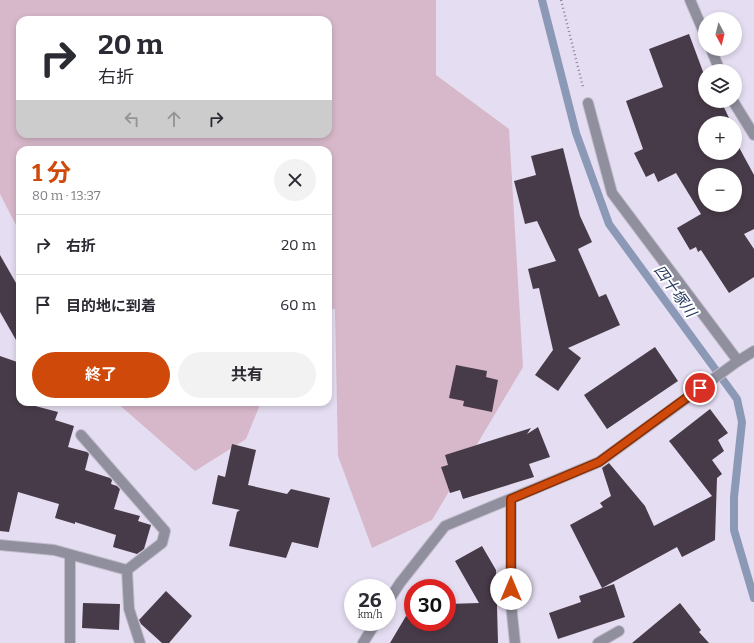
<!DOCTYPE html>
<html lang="ja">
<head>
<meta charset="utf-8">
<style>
  :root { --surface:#fff; --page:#f2f2f3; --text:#2b2b33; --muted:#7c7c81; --line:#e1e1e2; --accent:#cf490a }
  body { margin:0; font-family:Bitter,"Noto Sans JP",serif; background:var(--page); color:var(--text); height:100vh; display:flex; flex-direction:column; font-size:15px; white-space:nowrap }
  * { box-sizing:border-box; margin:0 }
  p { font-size:13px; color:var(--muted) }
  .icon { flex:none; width:22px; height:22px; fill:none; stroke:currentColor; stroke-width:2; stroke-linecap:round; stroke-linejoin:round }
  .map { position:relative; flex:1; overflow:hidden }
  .panel { position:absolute; left:16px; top:146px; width:316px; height:260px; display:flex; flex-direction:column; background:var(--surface); border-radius:12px; box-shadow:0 2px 6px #0003 }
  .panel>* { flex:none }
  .top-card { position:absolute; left:16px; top:16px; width:316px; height:122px; border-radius:12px; box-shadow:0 2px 6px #0003; background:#fff; color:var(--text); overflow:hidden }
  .needle { width:26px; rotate:173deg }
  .buttons { position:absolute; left:698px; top:12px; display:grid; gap:8px }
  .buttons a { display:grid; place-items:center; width:44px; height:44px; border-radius:50%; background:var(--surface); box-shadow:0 2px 6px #0003; font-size:20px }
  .speed { position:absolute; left:344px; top:579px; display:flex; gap:8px; font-size:20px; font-weight:700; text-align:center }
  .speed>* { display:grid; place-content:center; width:52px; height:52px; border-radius:50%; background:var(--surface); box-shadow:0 2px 6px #0003; line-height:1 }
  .speed small { font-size:10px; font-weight:400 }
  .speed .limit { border:6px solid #d22; background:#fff; color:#111 }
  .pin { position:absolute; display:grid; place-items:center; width:34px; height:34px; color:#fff; margin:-17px; border:2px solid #fff; border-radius:50%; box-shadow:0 1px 4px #0007 }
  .me { position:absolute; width:44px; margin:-22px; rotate:0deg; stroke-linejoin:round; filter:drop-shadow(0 0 3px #0008) }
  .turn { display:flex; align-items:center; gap:14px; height:84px; padding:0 16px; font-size:18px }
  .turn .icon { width:52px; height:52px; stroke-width:2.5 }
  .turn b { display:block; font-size:28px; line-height:34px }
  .lanes { display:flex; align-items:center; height:38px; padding:0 16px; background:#0003; justify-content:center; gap:20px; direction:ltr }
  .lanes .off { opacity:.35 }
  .round { display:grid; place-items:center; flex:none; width:42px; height:42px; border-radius:21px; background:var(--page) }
  .overview { display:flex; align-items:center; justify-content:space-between; height:68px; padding:0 16px }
  h1 { font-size:24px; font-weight:700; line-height:30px; color:var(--accent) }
  .cta { display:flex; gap:8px; margin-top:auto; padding:8px 16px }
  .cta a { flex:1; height:46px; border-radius:24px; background:var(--accent); color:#fff; font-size:16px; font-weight:700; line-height:46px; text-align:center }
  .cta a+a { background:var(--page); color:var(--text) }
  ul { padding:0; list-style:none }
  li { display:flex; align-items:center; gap:12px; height:60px; padding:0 16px; border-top:1px solid var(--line) }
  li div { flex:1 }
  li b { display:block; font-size:15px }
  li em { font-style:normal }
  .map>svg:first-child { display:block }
  .green { fill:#d7b8ca; fill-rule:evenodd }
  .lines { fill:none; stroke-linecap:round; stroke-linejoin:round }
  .stream { stroke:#8c99b6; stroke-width:8 }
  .building { fill:#483b49; fill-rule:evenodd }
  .minor-casing { stroke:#c3bccd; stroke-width:12 }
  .path { stroke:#8c8795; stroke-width:2.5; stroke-dasharray:1 3; stroke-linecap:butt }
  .minor { stroke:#8f8f9d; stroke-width:10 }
  .route-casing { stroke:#872f06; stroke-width:10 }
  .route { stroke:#cf490a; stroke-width:7 }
  .labels { text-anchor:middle; stroke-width:4; stroke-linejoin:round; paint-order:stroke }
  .water-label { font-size:15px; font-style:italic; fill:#26375f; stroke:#fff }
</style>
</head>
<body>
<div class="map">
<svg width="754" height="643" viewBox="0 0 754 643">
  <rect width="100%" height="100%" fill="#e5ddf1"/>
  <!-- green -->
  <g class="green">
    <path d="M0,0h436v75l73,54 14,238 -91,153 -60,28 -34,-92 -3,-147h-7v-159h-308v83l-20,-39zM20,20h308v114h-308z"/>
    <path d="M116,402h145l-15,37 -51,32z"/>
  </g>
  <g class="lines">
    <!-- stream -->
    <path class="stream" d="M542,0l34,133 33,91 128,175 5,23 -8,75v33l20,68"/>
  </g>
  <!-- building -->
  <g class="building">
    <path d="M689,34l16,43v24h16l8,17 -5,2 2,3h-21v30h30v-13l19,35v54l-10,5 10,15v28l-25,16 -28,-43 -3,2 -2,-5 -6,3 -13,-22 24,-14 -25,-41 -18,9 -4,-9 -8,4 -12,-24 9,-4 -17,-48 37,-14 -14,-38zM705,175h30v30h-30z"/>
    <path d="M563,148l17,68 12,26 -14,7 21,48 7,-3 14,31 -52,23 13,10 -23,33 -23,-16 18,-25 -14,-62 -6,1 -5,-20 28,-8 -19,-40 -12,3 -11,-43 22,-6 -5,-19z"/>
    <path d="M0,255l20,35v57l-20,-35z"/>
    <path d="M655,347l23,34 -71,48 -23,-34z"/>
    <path d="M0,356l20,7v39l38,10 -3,8 19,6 -6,21 19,5 2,2 -4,16 25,8 2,2 -1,4 6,2 3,3 -6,20 26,7 -2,5 13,4 -7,24 -7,5 -24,-7 3,-12 -41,-13v2l-20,-6 4,-14 -41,-12 -9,40 -9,-1z"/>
    <path d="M456,365l31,6 -1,6 12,3 -6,32 -29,-6 1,-5 -15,-3z"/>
    <path d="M710,409l18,24 -10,7 6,11 -12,9 10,14 -5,4 -2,62 -33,17 -5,-10 -75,41 -32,-63 33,-18 -3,-4 11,-7 -9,-28 7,-5 36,43 9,20 58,-30 -43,-55z"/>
    <path d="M538,427l12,30 -21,7 5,13 -71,22 -3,-9 -10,3 -9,-26 7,-2 -3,-10 86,-27 -4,6z"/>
    <path d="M232,444l24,6 -8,35 39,9 4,-5 39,9 -12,50 -26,-6 -6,16 -57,-12 8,-34 3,-2 -28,-6 6,-29 7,2z"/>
    <path d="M482,546l14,24 2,73h-108l16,-27 7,4v2h34v-18l32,-1 -24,-42z"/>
    <path d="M614,584l11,33 -67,22 -9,-26 32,-11 -2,-6z"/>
    <path d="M166,591l26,25 -23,27h-7l-21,-19 -2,-4z"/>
    <path d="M83,603l37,1 -1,26 -37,-2z"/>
    <path d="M680,603l21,27 -2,2 10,11h-77z"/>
  </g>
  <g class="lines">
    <!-- minor casing -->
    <g class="minor-casing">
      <g id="minor">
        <path d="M690,0l15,35"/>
        <path d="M711,49l9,22"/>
        <path d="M733,101l21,34"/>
        <path d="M588,103l24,90 126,168"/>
        <path d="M81,435l84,96 -3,12 -35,27"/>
        <path d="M511,499v105l4,39"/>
        <path d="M0,545l54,5 73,20 2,39 11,34"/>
        <path d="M387,603l13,-20 45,-57 154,-64 139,-101 16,-10"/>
        <path d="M70,643v-88"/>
        <path d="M363,643l13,-21"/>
        <path d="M598,643l21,-12"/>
      </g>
    </g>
    <!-- path -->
    <path class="path" d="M561,0l22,87"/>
    <!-- minor -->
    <use href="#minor" class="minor"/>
  </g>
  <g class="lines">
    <!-- route casing -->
    <g class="route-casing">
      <path id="route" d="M511,589v-90l88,-37 101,-74"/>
    </g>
    <!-- route -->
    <use href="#route" class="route"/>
  </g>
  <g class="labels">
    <!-- water labels -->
    <g class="water-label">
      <text transform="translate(675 291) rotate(54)" y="5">四十塚川</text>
    </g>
  </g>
</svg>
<div class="buttons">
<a><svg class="needle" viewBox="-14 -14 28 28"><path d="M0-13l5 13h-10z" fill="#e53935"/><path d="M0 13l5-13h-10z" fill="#7c7c81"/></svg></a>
<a><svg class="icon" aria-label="layers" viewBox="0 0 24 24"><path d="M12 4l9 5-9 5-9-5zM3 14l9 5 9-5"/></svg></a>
<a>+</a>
<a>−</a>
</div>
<div class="speed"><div>26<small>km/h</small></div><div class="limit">30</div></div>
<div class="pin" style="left:700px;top:388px;background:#d93025"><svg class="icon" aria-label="arrive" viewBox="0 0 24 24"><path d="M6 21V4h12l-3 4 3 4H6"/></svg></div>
<svg class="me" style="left:511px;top:589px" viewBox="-20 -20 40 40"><circle r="19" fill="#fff"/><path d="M0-13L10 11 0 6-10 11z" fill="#cf490a"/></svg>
<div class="top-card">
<div class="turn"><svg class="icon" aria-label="right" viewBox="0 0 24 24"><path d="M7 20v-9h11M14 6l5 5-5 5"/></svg><div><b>20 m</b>右折</div></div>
<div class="lanes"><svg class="icon off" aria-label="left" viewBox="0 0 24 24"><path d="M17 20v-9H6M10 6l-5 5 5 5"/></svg><svg class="icon off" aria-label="ahead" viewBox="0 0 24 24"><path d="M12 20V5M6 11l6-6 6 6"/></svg><svg class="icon" aria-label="right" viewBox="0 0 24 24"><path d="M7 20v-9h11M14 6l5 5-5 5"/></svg></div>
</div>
<section class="panel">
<div class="overview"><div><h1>1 分</h1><p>80 m · 13:37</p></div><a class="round"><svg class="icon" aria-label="close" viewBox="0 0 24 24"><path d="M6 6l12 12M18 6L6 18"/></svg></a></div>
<ul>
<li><svg class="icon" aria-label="right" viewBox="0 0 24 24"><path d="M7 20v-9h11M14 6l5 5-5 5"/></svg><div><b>右折</b></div><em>20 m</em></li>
<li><svg class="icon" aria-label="arrive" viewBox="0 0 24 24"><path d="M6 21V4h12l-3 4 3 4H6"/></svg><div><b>目的地に到着</b></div><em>60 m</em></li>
</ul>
<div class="cta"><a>終了</a><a>共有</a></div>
</section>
</div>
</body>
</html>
